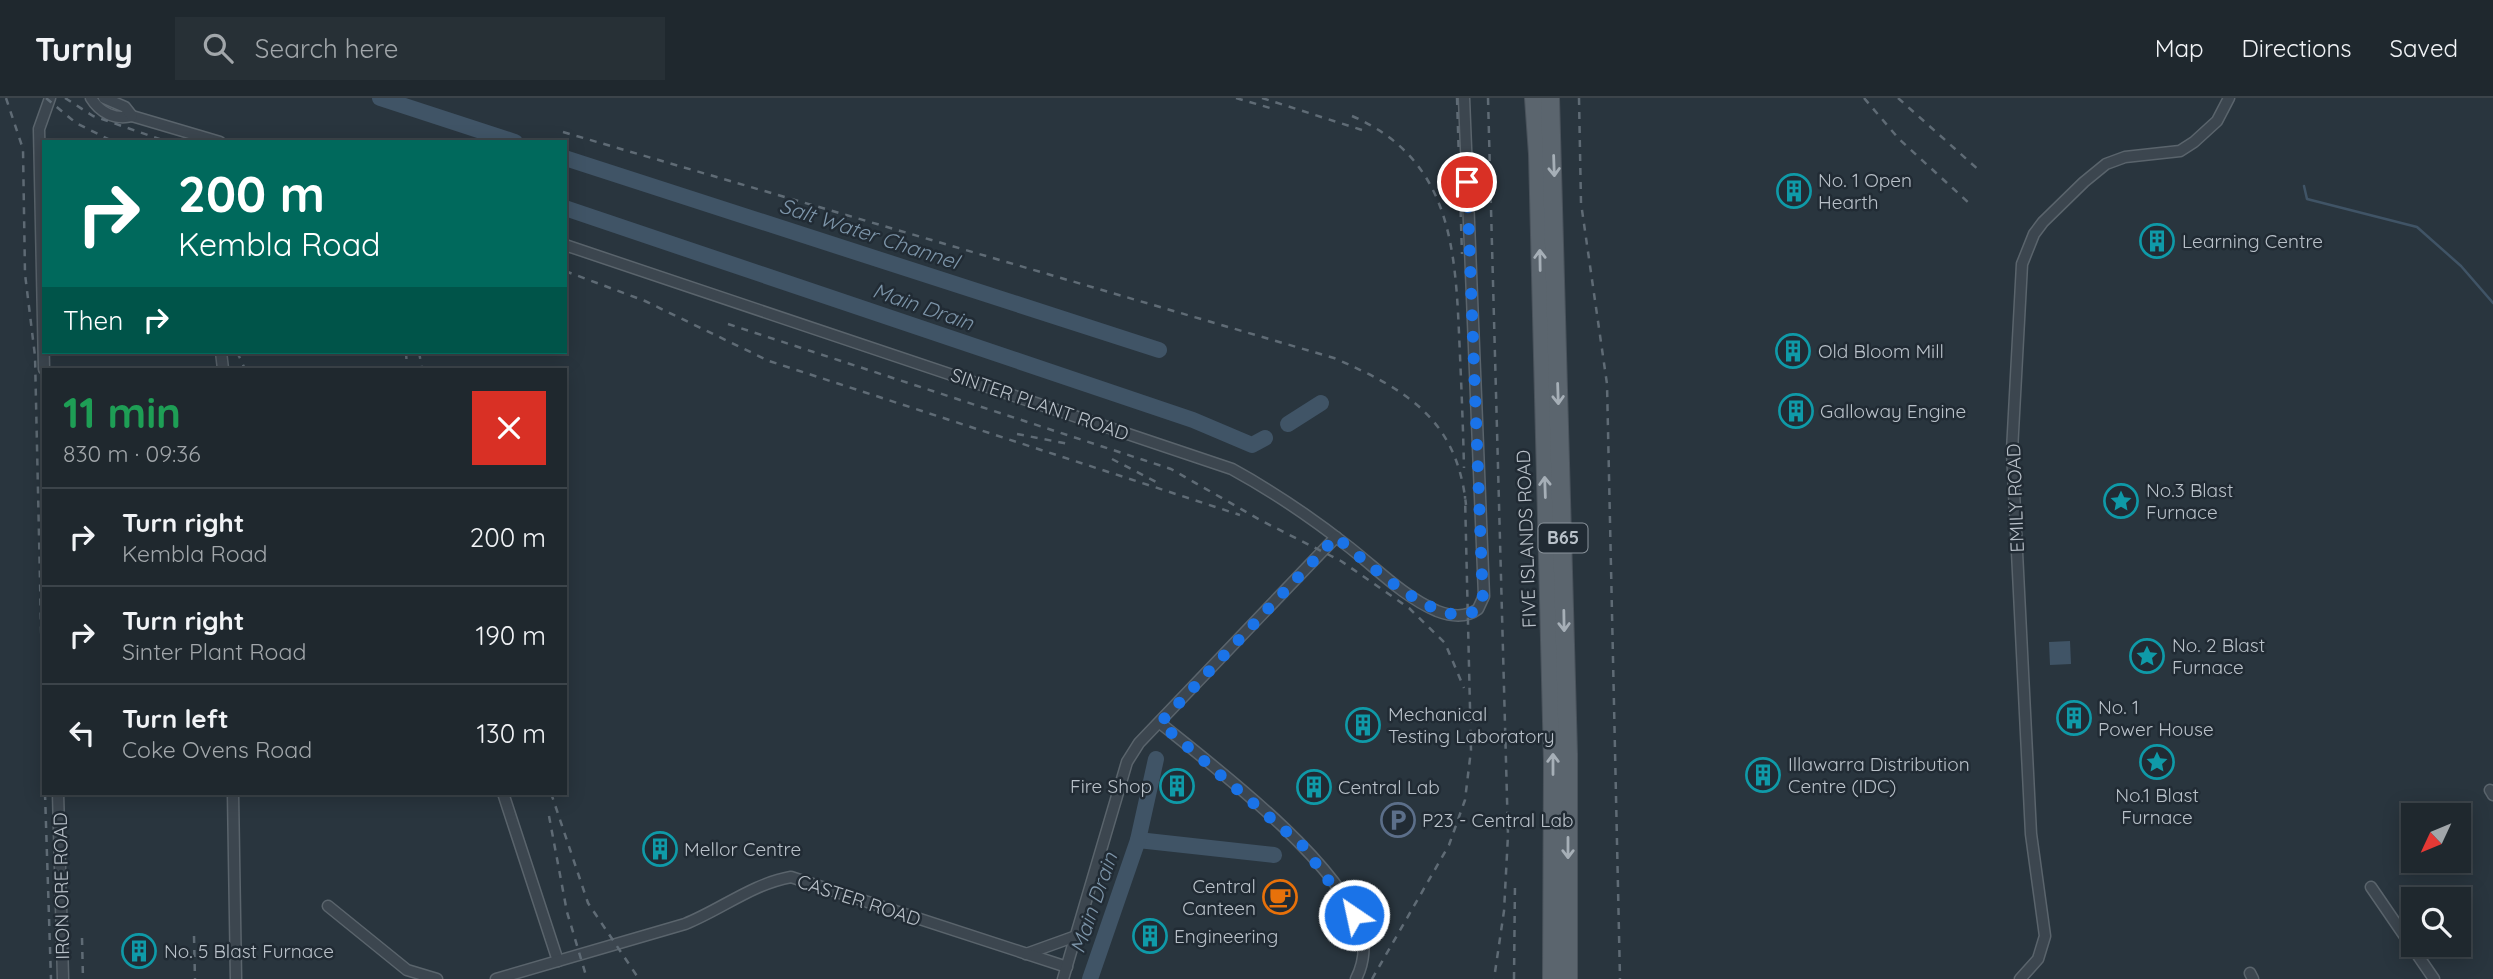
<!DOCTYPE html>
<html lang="en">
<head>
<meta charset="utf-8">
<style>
  :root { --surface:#1f282e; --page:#273036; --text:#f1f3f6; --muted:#a1a6aa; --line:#3c444a }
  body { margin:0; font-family:Quicksand,sans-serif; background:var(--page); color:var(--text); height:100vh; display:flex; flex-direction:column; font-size:26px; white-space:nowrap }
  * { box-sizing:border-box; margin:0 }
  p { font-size:23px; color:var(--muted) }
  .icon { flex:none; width:38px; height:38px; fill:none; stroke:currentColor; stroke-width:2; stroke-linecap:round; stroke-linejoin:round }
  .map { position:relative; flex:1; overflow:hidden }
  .panel { position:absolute; left:42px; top:270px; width:525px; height:427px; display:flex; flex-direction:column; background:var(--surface); border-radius:0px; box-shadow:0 4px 18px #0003,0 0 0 2px var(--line) }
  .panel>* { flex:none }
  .banner { position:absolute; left:42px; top:42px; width:525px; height:214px; border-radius:0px; box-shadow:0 4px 18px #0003,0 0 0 2px var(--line); background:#00695c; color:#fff; overflow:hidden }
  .needle { width:46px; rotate:226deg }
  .controls { position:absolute; left:2401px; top:705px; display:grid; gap:14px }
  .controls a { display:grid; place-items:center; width:70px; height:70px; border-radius:0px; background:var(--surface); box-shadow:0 4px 18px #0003,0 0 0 2px var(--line); font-size:35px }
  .pin { position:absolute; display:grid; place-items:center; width:60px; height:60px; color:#fff; margin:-30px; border:4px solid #fff; border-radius:50%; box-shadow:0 2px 7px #0007 }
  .me { position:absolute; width:77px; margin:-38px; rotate:326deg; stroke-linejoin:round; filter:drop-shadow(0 0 5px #0008) }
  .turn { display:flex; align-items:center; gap:24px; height:147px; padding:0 21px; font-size:32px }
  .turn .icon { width:91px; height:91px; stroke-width:2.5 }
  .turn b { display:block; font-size:49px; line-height:60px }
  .then { display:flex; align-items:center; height:66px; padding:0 21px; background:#0003; gap:14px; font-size:26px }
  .round { display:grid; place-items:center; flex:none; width:74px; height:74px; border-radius:0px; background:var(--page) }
  .head { display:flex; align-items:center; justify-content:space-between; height:119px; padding:0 21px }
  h1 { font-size:42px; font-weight:800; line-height:52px; color:#1e9e55 }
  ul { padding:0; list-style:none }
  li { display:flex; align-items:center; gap:21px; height:98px; padding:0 21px; border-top:2px solid var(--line) }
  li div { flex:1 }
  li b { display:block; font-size:26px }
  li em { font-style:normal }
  header { display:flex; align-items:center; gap:42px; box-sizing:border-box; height:98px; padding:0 35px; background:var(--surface); border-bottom:2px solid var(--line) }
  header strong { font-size:33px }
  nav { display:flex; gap:38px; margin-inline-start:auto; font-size:24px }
  .search { width:490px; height:63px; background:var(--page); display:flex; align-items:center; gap:18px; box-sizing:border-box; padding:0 24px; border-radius:0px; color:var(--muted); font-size:26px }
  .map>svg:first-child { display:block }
  .water { fill:#405466 }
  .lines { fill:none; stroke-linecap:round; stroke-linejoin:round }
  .stream { stroke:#405466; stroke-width:2.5 }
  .river { stroke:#405466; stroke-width:16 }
  .street-casing { stroke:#5a646c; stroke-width:13 }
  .primary-casing { stroke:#49525b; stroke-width:20 }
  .street { stroke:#3c464f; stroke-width:10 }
  .primary { stroke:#5b656e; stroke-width:18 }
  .rail { stroke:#5f6b75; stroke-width:2.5; stroke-dasharray:7 7; stroke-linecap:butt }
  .oneway { stroke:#a6afb7 }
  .route { stroke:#1a73e8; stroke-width:12; stroke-dasharray:0 21.6 }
  .labels { text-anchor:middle; stroke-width:5; stroke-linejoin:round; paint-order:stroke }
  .shield { fill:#212b34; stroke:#8b949c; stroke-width:2 }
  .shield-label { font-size:18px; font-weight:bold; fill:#b9c1c9 }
  .poi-label { font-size:19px; fill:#b9c1c9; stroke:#212b34; text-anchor:start }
  .street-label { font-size:19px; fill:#b9c1c9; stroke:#212b34 }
  .water-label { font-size:21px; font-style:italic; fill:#7d95a9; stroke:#212b34 }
</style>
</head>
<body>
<header>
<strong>Turnly</strong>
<div class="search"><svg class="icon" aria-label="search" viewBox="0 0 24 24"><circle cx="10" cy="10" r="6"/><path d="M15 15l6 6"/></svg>Search here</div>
<nav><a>Map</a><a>Directions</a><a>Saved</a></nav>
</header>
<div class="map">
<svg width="2493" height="881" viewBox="0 0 2493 881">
  <rect width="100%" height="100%" fill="#29353e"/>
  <!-- water -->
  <path class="water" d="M2070,543l1,23 -21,1 -1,-23z"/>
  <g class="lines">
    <!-- stream -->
    <path class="stream" d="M2304,88l3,13 110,28 44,39 32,37"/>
    <!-- river -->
    <g class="river">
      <path d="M380,0l135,44"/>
      <path d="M565,60l594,192"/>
      <path d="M565,110l628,212 59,25 13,-7"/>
      <path d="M1288,326l33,-21"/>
      <path d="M1138,742l136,15"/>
      <path d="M1090,881l48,-139 18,-81"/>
    </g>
    <!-- street casing -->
    <g class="street-casing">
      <g id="street">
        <path d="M91,0c9,15 24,22 41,18l88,26"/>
        <path d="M104,0l21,9 7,9"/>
        <path d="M565,147l667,224c42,23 80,49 117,78 28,22 55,50 88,64 13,5 29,7 41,-2l6,-13 -20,-498"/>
        <path d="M221,254l2,17"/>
        <path d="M44,271l-5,-240 11,-31"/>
        <path d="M1160,625c57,46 176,136 200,204 6,17 4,36 -4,52"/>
        <path d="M2490,692l3,5"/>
        <path d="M58,695l5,186"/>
        <path d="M233,695l3,186"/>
        <path d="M503,695l55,168"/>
        <path d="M2371,789l63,92"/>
        <path d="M328,808l79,64 30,9"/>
        <path d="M1026,856l50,-18"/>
        <path d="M2250,875l3,6"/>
        <path d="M496,881l189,-55c37,-15 67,-40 106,-47l276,90"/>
        <path d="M1063,881l64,-217 12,-19 197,-206"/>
        <path d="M2020,881l18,-20 7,-23 -14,-102 -19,-383 10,-187 12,-30 9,-12 41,-40 22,-18 19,-7 55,-6 14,-9 23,-21 12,-23"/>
      </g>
    </g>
    <!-- primary casing -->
    <g class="primary-casing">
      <g id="primary">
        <path d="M1534,0l4,56 15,607 -1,218"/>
        <path d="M1550,0l18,656v225"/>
      </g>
    </g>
    <!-- street -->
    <use href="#street" class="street"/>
    <!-- primary -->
    <use href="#primary" class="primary"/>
    <!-- rail -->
    <g class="rail">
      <path d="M6,0l17,51 2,125 10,82 9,405"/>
      <path d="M46,0l30,25 38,19"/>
      <path d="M65,0l28,18 75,26"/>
      <path d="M1236,0l34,10"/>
      <path d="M1262,0l100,32"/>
      <path d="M1457,0l5,156"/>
      <path d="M1488,0l20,737 -4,76 -10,68"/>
      <path d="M1579,0l2,105 26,181 13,595"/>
      <path d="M1864,0l35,41 71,65"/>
      <path d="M1898,0l83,74"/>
      <path d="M1352,18c96,42 103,126 107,217 2,45 4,90 5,135"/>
      <path d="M563,34l771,226c73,32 123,61 132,147"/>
      <path d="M565,173l80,30 124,60 471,154"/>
      <path d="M728,226l443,145 91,52 79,40 68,47 36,35 19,45"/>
      <path d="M237,254l8,17"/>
      <path d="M406,254l1,17"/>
      <path d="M419,254l3,17"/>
      <path d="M1017,336l52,10"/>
      <path d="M1112,361l46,24"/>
      <path d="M45,695l6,186"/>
      <path d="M551,695l37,110 51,76"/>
      <path d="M549,718l18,96 20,67"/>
      <path d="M194,838l1,43"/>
      <path d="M82,840l1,41"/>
      <path d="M1372,881l77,-134 16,-45 6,-50 -6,-254"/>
      <path d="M1514,881l1,-97"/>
    </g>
  </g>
  <!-- one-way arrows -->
  <defs><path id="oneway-shaft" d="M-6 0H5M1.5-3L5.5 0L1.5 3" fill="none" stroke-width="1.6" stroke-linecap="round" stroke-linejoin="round" transform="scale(1.75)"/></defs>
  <g class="oneway">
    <use href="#oneway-shaft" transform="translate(1554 68) rotate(88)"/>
    <use href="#oneway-shaft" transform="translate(1540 162) rotate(-91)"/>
    <use href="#oneway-shaft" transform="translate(1558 296) rotate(88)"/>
    <use href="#oneway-shaft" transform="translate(1545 389) rotate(-92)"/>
    <use href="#oneway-shaft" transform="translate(1564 523) rotate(89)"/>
    <use href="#oneway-shaft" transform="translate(1553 666) rotate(-90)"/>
    <use href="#oneway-shaft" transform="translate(1568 750) rotate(90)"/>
  </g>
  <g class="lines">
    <!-- route -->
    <path class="route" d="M1354,817l-51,-69 -143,-123 176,-186c26,20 116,109 147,66l-16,-421"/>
  </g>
  <!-- icons -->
  <defs>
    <g id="building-ring" transform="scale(1.75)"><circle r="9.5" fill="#212b34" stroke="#0f9aa8" stroke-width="1.5"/><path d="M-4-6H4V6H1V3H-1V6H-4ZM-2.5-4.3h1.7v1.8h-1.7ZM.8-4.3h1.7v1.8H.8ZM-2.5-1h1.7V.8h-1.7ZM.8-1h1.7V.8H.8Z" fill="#0f9aa8"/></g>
    <g id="sight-ring" transform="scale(1.75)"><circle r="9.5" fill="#212b34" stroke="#0f9aa8" stroke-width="1.5"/><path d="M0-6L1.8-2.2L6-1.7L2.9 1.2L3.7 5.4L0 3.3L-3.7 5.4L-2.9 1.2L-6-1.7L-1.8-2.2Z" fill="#0f9aa8"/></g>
    <g id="parking-ring" transform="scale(1.75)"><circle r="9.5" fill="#212b34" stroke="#5c6f8a" stroke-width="1.5"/><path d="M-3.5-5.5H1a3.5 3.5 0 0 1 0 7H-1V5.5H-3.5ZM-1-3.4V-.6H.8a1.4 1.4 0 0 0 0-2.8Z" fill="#5c6f8a"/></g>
    <g id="cafe-ring" transform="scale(1.75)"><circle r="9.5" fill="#212b34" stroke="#e8710a" stroke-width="1.5"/><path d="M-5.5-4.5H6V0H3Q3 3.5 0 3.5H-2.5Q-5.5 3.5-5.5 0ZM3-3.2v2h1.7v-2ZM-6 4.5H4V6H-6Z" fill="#e8710a"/></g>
  </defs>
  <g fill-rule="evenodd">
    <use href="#building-ring" x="1794" y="93"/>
    <use href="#building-ring" x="2157" y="143"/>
    <use href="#building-ring" x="1793" y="253"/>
    <use href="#building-ring" x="1796" y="313"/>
    <use href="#sight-ring" x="2121" y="403"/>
    <use href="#sight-ring" x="2147" y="558"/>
    <use href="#building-ring" x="2074" y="620"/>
    <use href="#building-ring" x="1363" y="627"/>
    <use href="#sight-ring" x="2157" y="664"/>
    <use href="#building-ring" x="1763" y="677"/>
    <use href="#building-ring" x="1177" y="688"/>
    <use href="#building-ring" x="1314" y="689"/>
    <use href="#parking-ring" x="1398" y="722"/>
    <use href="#building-ring" x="660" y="751"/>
    <use href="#cafe-ring" x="1280" y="799"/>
    <use href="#building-ring" x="1150" y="838"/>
    <use href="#building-ring" x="139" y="853"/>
  </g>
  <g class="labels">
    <!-- shield labels -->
    <rect class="shield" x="1538.5" y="425.5" width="49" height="29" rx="5"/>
    <g class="shield-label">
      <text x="1563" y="446">B65</text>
    </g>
    <!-- poi labels -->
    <g class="poi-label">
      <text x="1818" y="89">No. 1 Open<tspan x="1818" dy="22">Hearth</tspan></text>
      <text x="2182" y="150">Learning Centre</text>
      <text x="1818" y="260">Old Bloom Mill</text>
      <text x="1820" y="320">Galloway Engine</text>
      <text x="2146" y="399">No.3 Blast<tspan x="2146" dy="22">Furnace</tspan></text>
      <text x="2172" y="554">No. 2 Blast<tspan x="2172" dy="22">Furnace</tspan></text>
      <text x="2098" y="616">No. 1<tspan x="2098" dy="22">Power House</tspan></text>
      <text x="1388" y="623">Mechanical<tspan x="1388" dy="22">Testing Laboratory</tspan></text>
      <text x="1788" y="673">Illawarra Distribution<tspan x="1788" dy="22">Centre (IDC)</tspan></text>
      <text x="1152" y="695" text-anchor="end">Fire Shop</text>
      <text x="1338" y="696">Central Lab</text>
      <text x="2157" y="704" text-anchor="middle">No.1 Blast<tspan x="2157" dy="22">Furnace</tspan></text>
      <text x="1422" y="729">P23 - Central Lab</text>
      <text x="684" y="758">Mellor Centre</text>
      <text x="1256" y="795" text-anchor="end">Central<tspan x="1256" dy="22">Canteen</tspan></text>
      <text x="1174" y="845">Engineering</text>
      <text x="164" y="860">No. 5 Blast Furnace</text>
    </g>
    <!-- street labels -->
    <g class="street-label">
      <text transform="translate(1040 306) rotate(19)" y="7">SINTER PLANT ROAD</text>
      <text transform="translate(2015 400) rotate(-92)" y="7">EMILY ROAD</text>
      <text transform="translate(1526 441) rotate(-92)" y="7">FIVE ISLANDS ROAD</text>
      <text transform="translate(61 788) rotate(-91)" y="7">IRON ORE ROAD</text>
      <text transform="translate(859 802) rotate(18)" y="7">CASTER ROAD</text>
    </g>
    <!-- water labels -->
    <g class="water-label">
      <text transform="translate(869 136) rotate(18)" y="7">Salt Water Channel</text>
      <text transform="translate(923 209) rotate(19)" y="7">Main Drain</text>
      <text transform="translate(1094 805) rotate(-71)" y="7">Main Drain</text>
    </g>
  </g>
</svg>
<div class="controls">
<a><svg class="needle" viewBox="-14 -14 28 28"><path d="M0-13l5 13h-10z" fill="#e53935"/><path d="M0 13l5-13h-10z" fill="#a1a6aa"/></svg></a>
<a><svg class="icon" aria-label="search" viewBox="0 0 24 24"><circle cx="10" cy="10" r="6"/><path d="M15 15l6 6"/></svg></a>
</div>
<div class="pin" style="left:1467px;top:84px;background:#d93025"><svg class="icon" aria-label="arrive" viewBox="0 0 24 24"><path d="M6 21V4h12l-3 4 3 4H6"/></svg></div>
<svg class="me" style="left:1354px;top:817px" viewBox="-20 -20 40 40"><circle r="17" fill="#1a73e8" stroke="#fff" stroke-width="3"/><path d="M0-11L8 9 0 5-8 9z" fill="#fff"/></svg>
<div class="banner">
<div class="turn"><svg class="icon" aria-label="right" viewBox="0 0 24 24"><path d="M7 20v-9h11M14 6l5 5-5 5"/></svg><div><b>200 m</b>Kembla Road</div></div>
<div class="then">Then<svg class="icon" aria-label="right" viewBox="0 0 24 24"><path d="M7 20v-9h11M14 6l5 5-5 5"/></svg></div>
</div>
<section class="panel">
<div class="head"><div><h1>11 min</h1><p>830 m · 09:36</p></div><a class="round" style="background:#d93025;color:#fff"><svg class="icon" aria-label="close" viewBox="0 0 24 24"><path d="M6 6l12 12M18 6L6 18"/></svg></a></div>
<ul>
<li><svg class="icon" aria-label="right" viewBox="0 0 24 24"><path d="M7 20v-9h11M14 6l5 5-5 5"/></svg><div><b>Turn right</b><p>Kembla Road</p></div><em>200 m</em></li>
<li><svg class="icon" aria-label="right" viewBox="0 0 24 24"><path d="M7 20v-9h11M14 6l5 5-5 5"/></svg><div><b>Turn right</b><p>Sinter Plant Road</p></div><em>190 m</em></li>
<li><svg class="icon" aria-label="left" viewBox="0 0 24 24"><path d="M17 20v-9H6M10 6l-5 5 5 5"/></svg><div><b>Turn left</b><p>Coke Ovens Road</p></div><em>130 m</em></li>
</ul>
</section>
</div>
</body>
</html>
